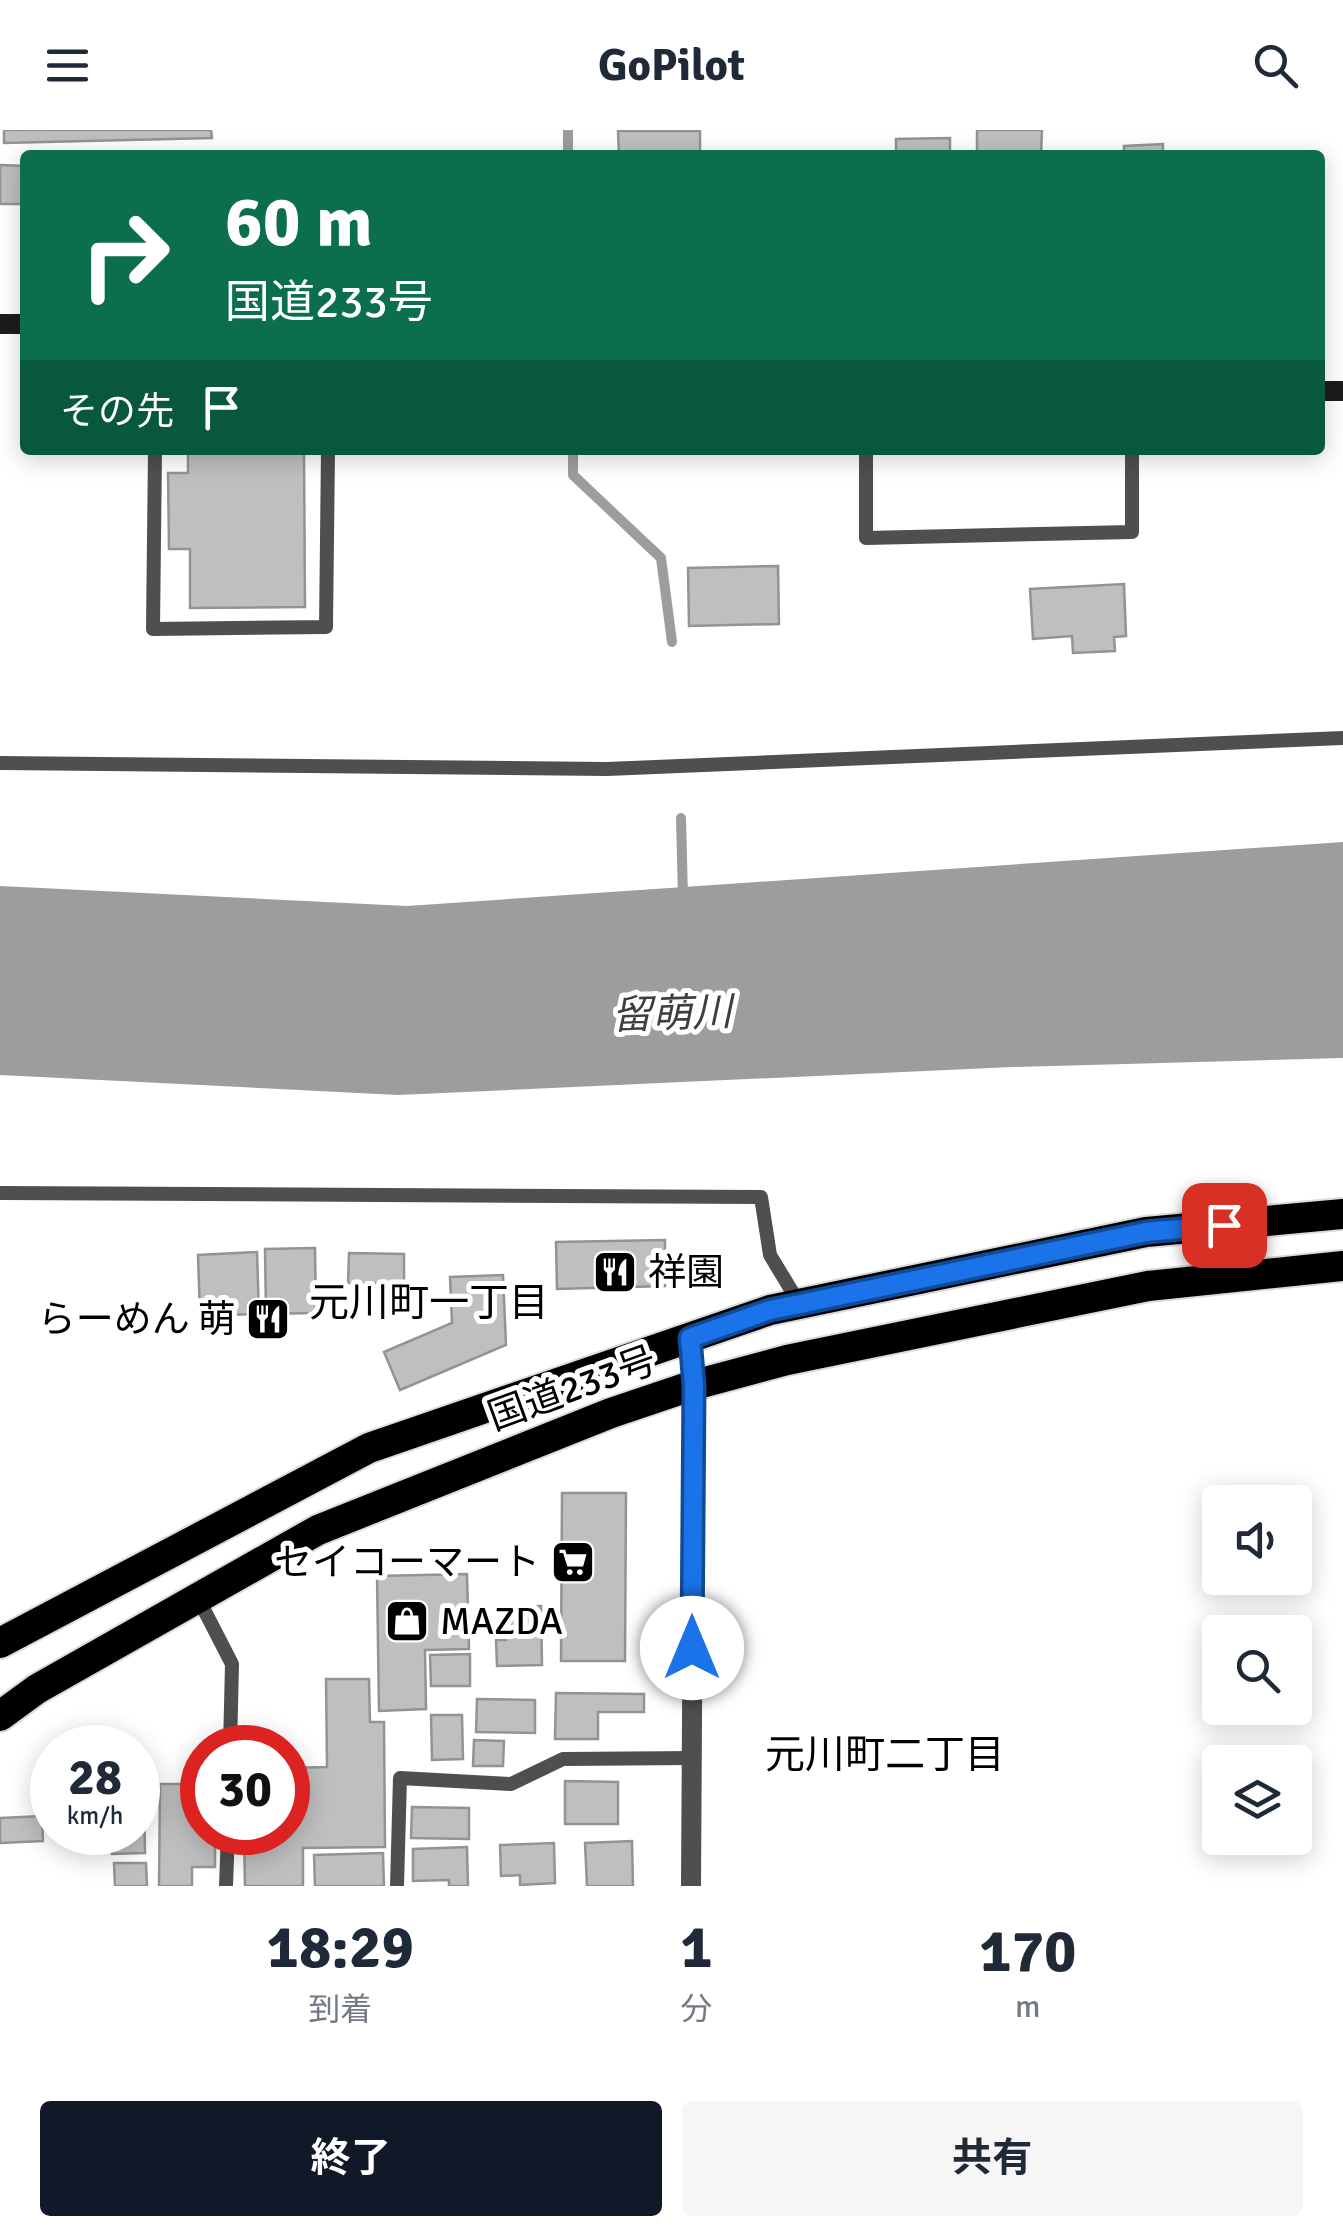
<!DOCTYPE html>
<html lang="ja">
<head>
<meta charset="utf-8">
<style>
  :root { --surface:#fff; --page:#f6f6f7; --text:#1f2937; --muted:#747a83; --accent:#111827 }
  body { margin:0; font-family:Signika,"Noto Sans JP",sans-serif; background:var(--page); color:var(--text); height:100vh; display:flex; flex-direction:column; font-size:38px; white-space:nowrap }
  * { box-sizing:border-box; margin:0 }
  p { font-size:32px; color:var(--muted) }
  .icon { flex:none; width:55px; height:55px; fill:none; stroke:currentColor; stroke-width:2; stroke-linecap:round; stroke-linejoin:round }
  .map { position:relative; height:1756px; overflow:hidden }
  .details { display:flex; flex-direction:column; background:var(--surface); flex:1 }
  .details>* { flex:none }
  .top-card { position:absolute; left:20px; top:20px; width:1305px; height:305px; border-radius:10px; box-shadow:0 5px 25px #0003; background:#0b6e4f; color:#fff; overflow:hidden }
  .buttons { position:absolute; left:1202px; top:1355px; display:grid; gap:20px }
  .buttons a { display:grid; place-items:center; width:110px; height:110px; border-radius:10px; background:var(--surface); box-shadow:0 5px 25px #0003; font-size:50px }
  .speed { position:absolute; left:30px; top:1595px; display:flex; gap:20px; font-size:50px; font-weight:700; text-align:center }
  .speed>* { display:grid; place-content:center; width:130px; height:130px; border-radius:50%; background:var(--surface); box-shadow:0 5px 25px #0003; line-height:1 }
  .speed small { font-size:25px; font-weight:400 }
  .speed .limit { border:15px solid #d22; background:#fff; color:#111 }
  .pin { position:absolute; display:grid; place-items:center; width:85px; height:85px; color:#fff; margin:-42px; border-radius:20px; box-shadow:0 5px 15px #0006 }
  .me { position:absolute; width:110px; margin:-55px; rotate:0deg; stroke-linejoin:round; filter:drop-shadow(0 0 8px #0008) }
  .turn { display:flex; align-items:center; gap:35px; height:210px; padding:0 40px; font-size:45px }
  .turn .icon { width:130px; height:130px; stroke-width:2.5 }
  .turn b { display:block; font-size:70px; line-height:85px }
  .then { display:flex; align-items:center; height:95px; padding:0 40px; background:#0003; gap:20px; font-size:38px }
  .eta { display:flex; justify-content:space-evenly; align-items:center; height:170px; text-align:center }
  .eta b { font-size:60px; font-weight:700; line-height:70px }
  .action { display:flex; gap:20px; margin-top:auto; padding:20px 40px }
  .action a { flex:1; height:115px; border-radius:10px; background:var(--accent); color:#fff; font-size:40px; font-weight:700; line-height:115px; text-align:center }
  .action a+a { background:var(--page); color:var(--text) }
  header { display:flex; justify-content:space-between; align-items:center; height:130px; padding:0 40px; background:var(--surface); font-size:45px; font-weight:700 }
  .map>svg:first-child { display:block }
  .water { fill:#9d9d9d }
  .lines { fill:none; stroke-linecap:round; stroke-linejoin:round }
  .stream { stroke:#9d9d9d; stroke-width:10 }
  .building { fill:#bfbfbf; stroke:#939393; stroke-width:2.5 }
  .highway-casing { stroke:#dbdbdb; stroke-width:34 }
  .lane { stroke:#4f4f4f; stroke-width:14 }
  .street { stroke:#4f4f4f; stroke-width:20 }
  .secondary { stroke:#1c1c1c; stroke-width:20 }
  .highway { stroke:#000; stroke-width:30 }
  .route-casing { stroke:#114b97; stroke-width:25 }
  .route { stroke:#1a73e8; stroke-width:18 }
  .labels { text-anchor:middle; stroke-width:10; stroke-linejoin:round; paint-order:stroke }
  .poi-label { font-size:38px; fill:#000; stroke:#fff; text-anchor:start }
  .street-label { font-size:38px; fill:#000; stroke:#fff }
  .water-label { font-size:40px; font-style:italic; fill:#3e3e3e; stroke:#fff }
  .neighbourhood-label { font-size:40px; fill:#000; stroke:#fff }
</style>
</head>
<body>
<header><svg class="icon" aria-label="menu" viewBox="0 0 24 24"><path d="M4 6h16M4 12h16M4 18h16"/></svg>GoPilot<svg class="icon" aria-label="search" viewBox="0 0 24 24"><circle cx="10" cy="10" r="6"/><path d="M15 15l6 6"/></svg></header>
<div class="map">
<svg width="1343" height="1756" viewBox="0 0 1343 1756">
  <rect width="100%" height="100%" fill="#fff"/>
  <!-- water -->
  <path class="water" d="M1343,712v216l-331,9 -614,28 -398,-20v-189l407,20z"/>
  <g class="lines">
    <!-- stream -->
    <g class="stream">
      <path d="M568,0v25"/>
      <path d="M573,320v25l88,83 11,84"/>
      <path d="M681,688l2,79"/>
    </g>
  </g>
  <!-- building -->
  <g class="building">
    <path d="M4,0h207l1,8 -208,5z"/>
    <path d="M977,0h65l-1,25h-64z"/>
    <path d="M618,1h82v24h-81z"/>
    <path d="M950,8v17h-54v-16z"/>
    <path d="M1163,14v11h-39v-9z"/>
    <path d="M0,35l25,1v38h-25z"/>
    <path d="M188,320h116l1,157 -115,1v-59h-21l-1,-76h20z"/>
    <path d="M778,436l1,58 -90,2 -1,-58z"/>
    <path d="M1124,454l2,52 -12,1 1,14 -42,2 -1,-17 -39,3 -3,-50z"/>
    <path d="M665,1110v46l-108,3 -1,-47z"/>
    <path d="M315,1118l1,65 -50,1 -1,-65z"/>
    <path d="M257,1122l2,62 -59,2 -2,-61z"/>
    <path d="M349,1123l55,1v30l-56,-1z"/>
    <path d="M503,1145l3,70 -106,45 -16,-38 68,-29 -2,-46z"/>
    <path d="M562,1363h64l-1,168h-64z"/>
    <path d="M467,1444l2,75 -44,1 1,59 -47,2 -2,-135z"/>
    <path d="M541,1476l1,59 -45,1 -1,-26h10v-33z"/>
    <path d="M470,1524v32h-39l-1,-31z"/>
    <path d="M326,1549h43l1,43h14l1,125 -82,1v38h-58l-1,-54h44v-64l39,-1z"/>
    <path d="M556,1563l88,1v18h-46v27h-43z"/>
    <path d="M477,1569l58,1v33l-59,-1z"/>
    <path d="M431,1585h31l1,44 -31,1z"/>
    <path d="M474,1610l30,1 -1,25h-30z"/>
    <path d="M565,1651l53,1v42h-53z"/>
    <path d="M160,1654h42v48h13v35h-23v19h-33z"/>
    <path d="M138,1667h6l1,56 -33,1v-19l-10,-3h36z"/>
    <path d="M412,1677l57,1v31l-58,-1z"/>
    <path d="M42,1686l1,25 -43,2v-25z"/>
    <path d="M632,1711l1,45h-46l-2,-43z"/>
    <path d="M554,1713l1,40 -35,2v-10l-19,1 -1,-31z"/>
    <path d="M467,1717l1,39h-19v-6l-36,1v-32z"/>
    <path d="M383,1723l1,33h-69l-1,-31z"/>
    <path d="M114,1733h32l1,23h-32z"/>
  </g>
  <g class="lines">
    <!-- highway casing -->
    <g class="highway-casing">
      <g id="highway">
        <path d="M0,1513l369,-195 401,-138 376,-78 197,-18"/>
        <path d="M0,1586l37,-27 281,-159 293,-117 83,-28 93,-25 361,-74 195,-20"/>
      </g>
    </g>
    <!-- lane -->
    <g class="lane">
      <path d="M155,320l-2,179 173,-2 2,-177"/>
      <path d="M866,320v88l266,-6v-82"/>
      <path d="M0,633l607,6 736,-31"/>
      <path d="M0,1063l761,4 9,58 29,48"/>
      <path d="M198,1468l34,66 -2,84"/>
      <path d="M226,1756l2,-54"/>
      <path d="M397,1756l3,-108 111,6 52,-25 129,-1"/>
    </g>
    <!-- street -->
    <path class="street" d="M690,1208l4,47 -3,501"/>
    <!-- secondary -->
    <g class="secondary">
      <path d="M0,194h25"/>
      <path d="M1320,261h23"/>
    </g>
    <!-- highway -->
    <use href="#highway" class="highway"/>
  </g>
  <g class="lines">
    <!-- route casing -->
    <g class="route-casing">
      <path id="route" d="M692,1518l2,-262 -4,-48 80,-28 30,-6 346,-72 78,-7"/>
    </g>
    <!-- route -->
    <use href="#route" class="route"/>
  </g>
  <!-- icons -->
  <defs>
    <g id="restaurant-square" transform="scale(2.25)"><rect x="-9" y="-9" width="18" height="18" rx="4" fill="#000" stroke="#fff"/><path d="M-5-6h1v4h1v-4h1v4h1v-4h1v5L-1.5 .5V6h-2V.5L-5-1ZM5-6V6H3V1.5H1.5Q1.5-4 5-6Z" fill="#fff"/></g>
    <g id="supermarket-square" transform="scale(2.25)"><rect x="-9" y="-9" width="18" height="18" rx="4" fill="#000" stroke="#fff"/><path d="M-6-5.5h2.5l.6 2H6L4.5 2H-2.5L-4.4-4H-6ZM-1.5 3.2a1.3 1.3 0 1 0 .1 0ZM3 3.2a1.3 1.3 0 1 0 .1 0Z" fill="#fff"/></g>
    <g id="shop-square" transform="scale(2.25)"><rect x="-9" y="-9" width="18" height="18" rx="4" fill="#000" stroke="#fff"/><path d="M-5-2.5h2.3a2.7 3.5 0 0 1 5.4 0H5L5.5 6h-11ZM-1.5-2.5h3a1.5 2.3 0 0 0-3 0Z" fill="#fff"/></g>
  </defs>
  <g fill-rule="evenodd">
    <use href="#restaurant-square" x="615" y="1142"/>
    <use href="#restaurant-square" x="268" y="1189"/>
    <use href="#supermarket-square" x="573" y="1432"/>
    <use href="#shop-square" x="407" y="1491"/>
  </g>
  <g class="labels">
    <!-- poi labels -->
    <g class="poi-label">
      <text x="648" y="1155">祥園</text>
      <text x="236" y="1202" text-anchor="end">らーめん 萌</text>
      <text x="540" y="1445" text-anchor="end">セイコーマート</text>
      <text x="440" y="1504">MAZDA</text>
    </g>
    <!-- street labels -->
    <g class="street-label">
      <text transform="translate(572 1258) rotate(-20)" y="13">国道233号</text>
    </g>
    <!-- water labels -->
    <g class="water-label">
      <text transform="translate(672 883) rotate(-2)" y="14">留萌川</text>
    </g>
    <!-- neighbourhood labels -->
    <g class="neighbourhood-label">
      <text x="429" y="1186">元川町一丁目</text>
      <text x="885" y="1638">元川町二丁目</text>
    </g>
  </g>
</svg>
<div class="buttons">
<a><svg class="icon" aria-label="sound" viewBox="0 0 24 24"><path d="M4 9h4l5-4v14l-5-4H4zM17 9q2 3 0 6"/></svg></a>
<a><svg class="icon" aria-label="search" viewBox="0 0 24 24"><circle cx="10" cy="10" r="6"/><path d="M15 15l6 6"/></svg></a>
<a><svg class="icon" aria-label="layers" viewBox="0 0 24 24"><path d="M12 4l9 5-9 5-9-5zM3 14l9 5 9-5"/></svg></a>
</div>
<div class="speed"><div>28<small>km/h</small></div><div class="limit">30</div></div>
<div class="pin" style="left:1224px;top:1095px;background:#d93025"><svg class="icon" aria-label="arrive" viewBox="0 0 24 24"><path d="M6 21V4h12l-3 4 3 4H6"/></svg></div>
<svg class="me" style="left:692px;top:1518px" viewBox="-20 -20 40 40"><circle r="19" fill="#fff"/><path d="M0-13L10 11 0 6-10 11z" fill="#1a73e8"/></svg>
<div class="top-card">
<div class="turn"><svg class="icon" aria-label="right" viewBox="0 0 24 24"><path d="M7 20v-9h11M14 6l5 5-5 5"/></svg><div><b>60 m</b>国道233号</div></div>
<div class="then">その先<svg class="icon" aria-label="arrive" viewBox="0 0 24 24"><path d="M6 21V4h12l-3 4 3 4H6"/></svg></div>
</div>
</div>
<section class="details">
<div class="eta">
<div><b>18:29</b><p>到着</p></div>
<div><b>1</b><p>分</p></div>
<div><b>170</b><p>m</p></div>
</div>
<div class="action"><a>終了</a><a>共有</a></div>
</section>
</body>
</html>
